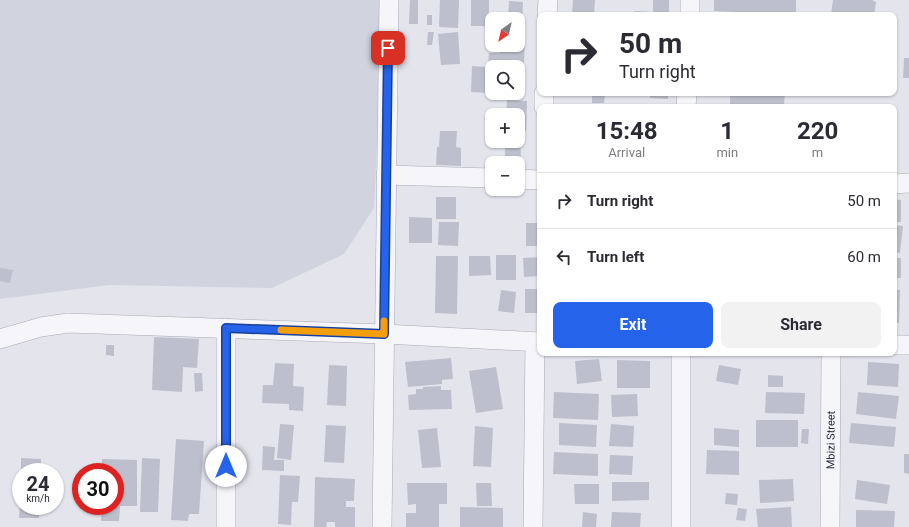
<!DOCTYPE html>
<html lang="en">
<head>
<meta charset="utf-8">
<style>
  :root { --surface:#fff; --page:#f2f2f3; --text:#2b2b33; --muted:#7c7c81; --line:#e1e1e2; --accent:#2563eb }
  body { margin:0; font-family:Roboto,sans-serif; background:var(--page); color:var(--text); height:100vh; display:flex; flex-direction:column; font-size:15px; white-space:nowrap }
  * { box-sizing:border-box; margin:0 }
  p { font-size:13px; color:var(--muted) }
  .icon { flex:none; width:22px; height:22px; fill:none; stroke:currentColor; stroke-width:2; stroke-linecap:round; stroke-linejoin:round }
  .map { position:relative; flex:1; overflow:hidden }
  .drawer { position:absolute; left:537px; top:104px; width:360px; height:252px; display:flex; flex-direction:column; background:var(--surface); border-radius:8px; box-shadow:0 1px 3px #0004 }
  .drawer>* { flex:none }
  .banner { position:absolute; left:537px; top:12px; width:360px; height:84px; border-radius:8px; box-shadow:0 1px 3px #0004; background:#fff; color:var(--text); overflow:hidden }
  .needle { width:26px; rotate:214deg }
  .tools { position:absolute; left:485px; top:12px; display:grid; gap:8px }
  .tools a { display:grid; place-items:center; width:40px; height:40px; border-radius:8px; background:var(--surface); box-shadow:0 1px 3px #0004; font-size:20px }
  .speed { position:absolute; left:12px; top:463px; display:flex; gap:8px; font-size:20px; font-weight:700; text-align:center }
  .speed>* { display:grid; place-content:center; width:52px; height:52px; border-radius:50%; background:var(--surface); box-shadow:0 1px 3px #0004; line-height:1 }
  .speed small { font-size:10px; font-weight:400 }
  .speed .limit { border:6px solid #d22; background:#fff; color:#111 }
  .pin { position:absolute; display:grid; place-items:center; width:34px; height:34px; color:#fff; margin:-17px; border-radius:8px; box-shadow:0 2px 6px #0006 }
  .me { position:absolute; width:44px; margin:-22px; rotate:0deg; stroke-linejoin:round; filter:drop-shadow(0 0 3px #0008) }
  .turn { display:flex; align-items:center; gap:14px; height:84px; padding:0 16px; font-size:18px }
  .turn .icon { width:52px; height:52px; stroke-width:2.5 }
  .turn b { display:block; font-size:28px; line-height:34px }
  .eta { display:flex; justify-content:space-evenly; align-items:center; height:68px; text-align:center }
  .eta b { font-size:24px; font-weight:700; line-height:28px }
  .action { display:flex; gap:8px; margin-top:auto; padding:8px 16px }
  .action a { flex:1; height:46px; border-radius:8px; background:var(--accent); color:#fff; font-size:16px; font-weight:700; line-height:46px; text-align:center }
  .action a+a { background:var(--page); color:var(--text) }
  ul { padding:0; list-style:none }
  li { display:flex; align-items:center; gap:12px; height:56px; padding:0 16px; border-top:1px solid var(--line) }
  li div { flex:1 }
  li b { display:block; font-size:15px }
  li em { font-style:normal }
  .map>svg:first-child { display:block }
  .built { fill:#d1d3de }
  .building { fill:#bdbfcc }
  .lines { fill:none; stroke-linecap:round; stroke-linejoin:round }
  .minor-casing { stroke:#a8a9b6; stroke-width:20 }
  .minor { stroke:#f6f6fa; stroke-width:19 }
  .route-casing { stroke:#184099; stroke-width:10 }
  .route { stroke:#2563eb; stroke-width:7 }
  .slow { stroke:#f59e0b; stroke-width:7 }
  .labels { text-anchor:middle; stroke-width:3.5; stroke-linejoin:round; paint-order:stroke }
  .street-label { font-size:11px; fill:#2a2d44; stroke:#f3f4f9 }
</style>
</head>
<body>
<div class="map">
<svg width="909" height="527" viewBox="0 0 909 527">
  <rect width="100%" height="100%" fill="#e3e4ec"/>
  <!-- built -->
  <path class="built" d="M0,0h384l-10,208 -30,46 -72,34 -163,-3 -109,14z"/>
  <!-- building -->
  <g class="building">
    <path d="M410,0h8v24h-9z"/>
    <path d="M440,0h19l-1,28 -19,-1z"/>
    <rect x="471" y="0" width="18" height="26"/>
    <path d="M573,0h22l-1,15h-22z"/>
    <path d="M653,0h16v15h-35v-4l19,1z"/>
    <path d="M714,0h82v15l-82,-4z"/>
    <path d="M833,0h39l4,2 -2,13h-43z"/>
    <path d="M509,1l14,1 -1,21h-4v-4h-10z"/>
    <rect x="427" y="15" width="5" height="10"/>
    <path d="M428,32h6l-2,13h-5z"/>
    <path d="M458,32l2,32 -19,1 -3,-31z"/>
    <path d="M518,39l7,1 -1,23 -17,-1v5h-15v26l-21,-1 1,-26 16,1 1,-14h11v-8h18z"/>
    <path d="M904,58h5v20h-6z"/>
    <path d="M592,93h13l-1,10h-12z"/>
    <path d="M650,93h18v6l-18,-1z"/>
    <path d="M730,93h55l-1,12 -25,-1v3h-29z"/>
    <path d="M507,100l20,1 -1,30h-8v-16h-12z"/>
    <path d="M440,131h17l-1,16 5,1v18l-25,-1 1,-18h2z"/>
    <path d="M518,135h2l1,24h-16v-18h13z"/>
    <rect x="436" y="197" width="20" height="22"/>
    <path d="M894,199l7,1v22h-7z"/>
    <path d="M409,217l23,1v25h-23z"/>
    <path d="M439,222h20l-1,24 -20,-1z"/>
    <rect x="526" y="223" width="14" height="23"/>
    <path d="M894,225l9,1 -3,27 -6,-1z"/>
    <rect x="496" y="255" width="20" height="25"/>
    <path d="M436,256h22l-1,58 -22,-1z"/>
    <path d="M469,256h21l1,19 -22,1z"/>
    <path d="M540,257v19l-16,1 -1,-19z"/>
    <rect x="894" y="258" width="7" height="20"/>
    <path d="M0,268l13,2 -3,13 -10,-2z"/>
    <rect x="525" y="289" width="15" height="24"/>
    <path d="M501,290l15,2 -2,21 -16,-2z"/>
    <path d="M894,290h6l-1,33h-5z"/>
    <path d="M154,337l45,2 -2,29 -14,-1 -1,25 -30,-2z"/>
    <path d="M106,345h8v11l-8,-1z"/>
    <path d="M451,358l2,21 -11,1v4l-34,3 -3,-25z"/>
    <path d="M599,359l3,22 -25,3 -2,-23z"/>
    <path d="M617,360l33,1v27h-33z"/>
    <path d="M868,362l31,2 -1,23 -31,-2z"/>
    <path d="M275,363l19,1 -1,22 11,1 -1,24 -14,-1v-6l-27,-1 1,-18h10z"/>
    <path d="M329,365l18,1 -1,40 -19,-1z"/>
    <path d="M719,365l22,4 -3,16 -22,-4z"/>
    <path d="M496,367l7,42 -27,4 -7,-42z"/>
    <path d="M194,373h8l1,18 -8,1z"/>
    <path d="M768,375l15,1v11h-15z"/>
    <path d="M441,386v4h10l1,19 -43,1 -1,-15 8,-1v-5h7v-2z"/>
    <path d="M554,392l45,2 -1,26 -45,-2z"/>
    <path d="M766,392l39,1 -1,21 -39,-1z"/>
    <path d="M858,392l41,4 -3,23 -40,-5z"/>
    <path d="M637,394l1,22 -26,1 -1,-22z"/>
    <rect x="756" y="420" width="42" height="27"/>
    <path d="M559,423l38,2 -1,22 -37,-2z"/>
    <path d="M851,423l45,4 -2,20 -45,-4z"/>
    <path d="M280,424l14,1 -3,35 -14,-2z"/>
    <path d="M611,424l23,2 -1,21 -24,-1z"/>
    <path d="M326,425l20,1 -2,37 -20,-1z"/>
    <path d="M475,426l18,2 -2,39 -18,-1z"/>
    <path d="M437,428l4,39 -19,1 -4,-38z"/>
    <path d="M714,428l25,2v17l-25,-2z"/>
    <path d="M802,429h7l-1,15 -7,-1z"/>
    <path d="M176,439l28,2 -5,73h-10l-1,7 -17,-1z"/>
    <path d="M263,446l12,1 -1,13h10v11l-22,-1z"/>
    <path d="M707,450l32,1v24l-33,-1z"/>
    <path d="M554,452l44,2v22l-45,-2z"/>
    <path d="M904,454h5v20l-5,-1z"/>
    <path d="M610,455l23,1 -1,19 -23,-1z"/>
    <path d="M21,458l20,1v13h-20z"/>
    <path d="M142,458l18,1 -2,53h-18z"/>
    <path d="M102,459l35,1v46h-17l-1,15h-18l1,-15h13v-34h-13z"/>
    <path d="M280,475l20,1 -2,26h-6l-1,23 -13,-1z"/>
    <path d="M315,477l40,2 -1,22h-8v6h9v20h-20v-5h-8l-1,5h-12z"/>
    <path d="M793,479l1,22 -34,2 -1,-23z"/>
    <path d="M857,480l33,5 -3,19 -32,-5z"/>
    <path d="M612,482h37v18l-37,1z"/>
    <path d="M407,483h40v21h-8v23h-33v-14h10v-9l-8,1z"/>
    <path d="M476,483h15l1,23h-15z"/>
    <path d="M574,484h25v20h-24z"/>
    <path d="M726,493l12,1 -1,11 -12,-1z"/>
    <path d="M20,499h1v7h19l-1,12h-20z"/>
    <path d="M460,507l43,1v19h-43z"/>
    <path d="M791,507l1,20h-34l-2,-18z"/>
    <path d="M738,508l9,1 -2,12 -9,-1z"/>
    <path d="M856,510l39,1 -1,16h-38z"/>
    <path d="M583,512l14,2 -1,13h-14z"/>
    <path d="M612,512l29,1 -1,14h-29z"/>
  </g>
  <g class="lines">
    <!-- minor casing -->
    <g class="minor-casing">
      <g id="minor">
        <path d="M547,15l1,-15"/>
        <path d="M690,15v-15"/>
        <path d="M544,107v-14"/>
        <path d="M686,107l1,-14"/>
        <path d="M386,175l106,3"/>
        <path d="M518,179l22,1"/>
        <path d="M894,184l15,-1"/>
        <path d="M0,339l41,-12 27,-4 316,11 156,8"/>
        <path d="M894,345h15"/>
        <path d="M226,527v-199"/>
        <path d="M382,527l7,-527"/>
        <path d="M533,527l2,-185"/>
        <path d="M681,527v-174"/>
        <path id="s1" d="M830,527l1,-174"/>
      </g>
    </g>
    <!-- minor -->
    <use href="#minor" class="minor"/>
  </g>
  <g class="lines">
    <!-- route casing -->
    <g class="route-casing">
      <path id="route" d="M226,466v-138l158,6 4,-286"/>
    </g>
    <!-- route -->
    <use href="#route" class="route"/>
    <!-- slow -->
    <path class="slow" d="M281,330l103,4v-13"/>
  </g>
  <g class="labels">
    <!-- street labels -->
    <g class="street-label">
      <text dy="4" stroke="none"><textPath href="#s1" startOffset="87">Mbizi Street</textPath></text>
    </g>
  </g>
</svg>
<div class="tools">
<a><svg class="needle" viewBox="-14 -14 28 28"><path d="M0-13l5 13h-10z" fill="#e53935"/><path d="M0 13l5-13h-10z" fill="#7c7c81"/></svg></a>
<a><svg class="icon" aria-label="search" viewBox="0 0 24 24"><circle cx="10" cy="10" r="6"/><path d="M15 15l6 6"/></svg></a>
<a>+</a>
<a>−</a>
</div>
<div class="speed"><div>24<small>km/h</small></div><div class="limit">30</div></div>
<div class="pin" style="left:388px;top:48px;background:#d93025"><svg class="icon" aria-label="arrive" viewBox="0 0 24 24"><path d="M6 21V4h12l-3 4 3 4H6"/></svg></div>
<svg class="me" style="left:226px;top:466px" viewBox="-20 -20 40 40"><circle r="19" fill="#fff"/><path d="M0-13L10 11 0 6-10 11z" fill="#2563eb"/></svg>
<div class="banner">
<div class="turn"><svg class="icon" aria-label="right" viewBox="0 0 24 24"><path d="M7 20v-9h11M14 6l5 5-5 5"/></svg><div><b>50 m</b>Turn right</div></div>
</div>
<section class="drawer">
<div class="eta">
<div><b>15:48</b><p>Arrival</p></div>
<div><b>1</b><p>min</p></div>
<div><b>220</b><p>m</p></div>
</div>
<ul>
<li><svg class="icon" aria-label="right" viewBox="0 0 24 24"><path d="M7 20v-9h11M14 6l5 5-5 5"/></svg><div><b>Turn right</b></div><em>50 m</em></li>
<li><svg class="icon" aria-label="left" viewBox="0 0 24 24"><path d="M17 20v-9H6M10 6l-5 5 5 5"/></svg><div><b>Turn left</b></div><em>60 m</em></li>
</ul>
<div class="action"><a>Exit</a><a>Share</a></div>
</section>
</div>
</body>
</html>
